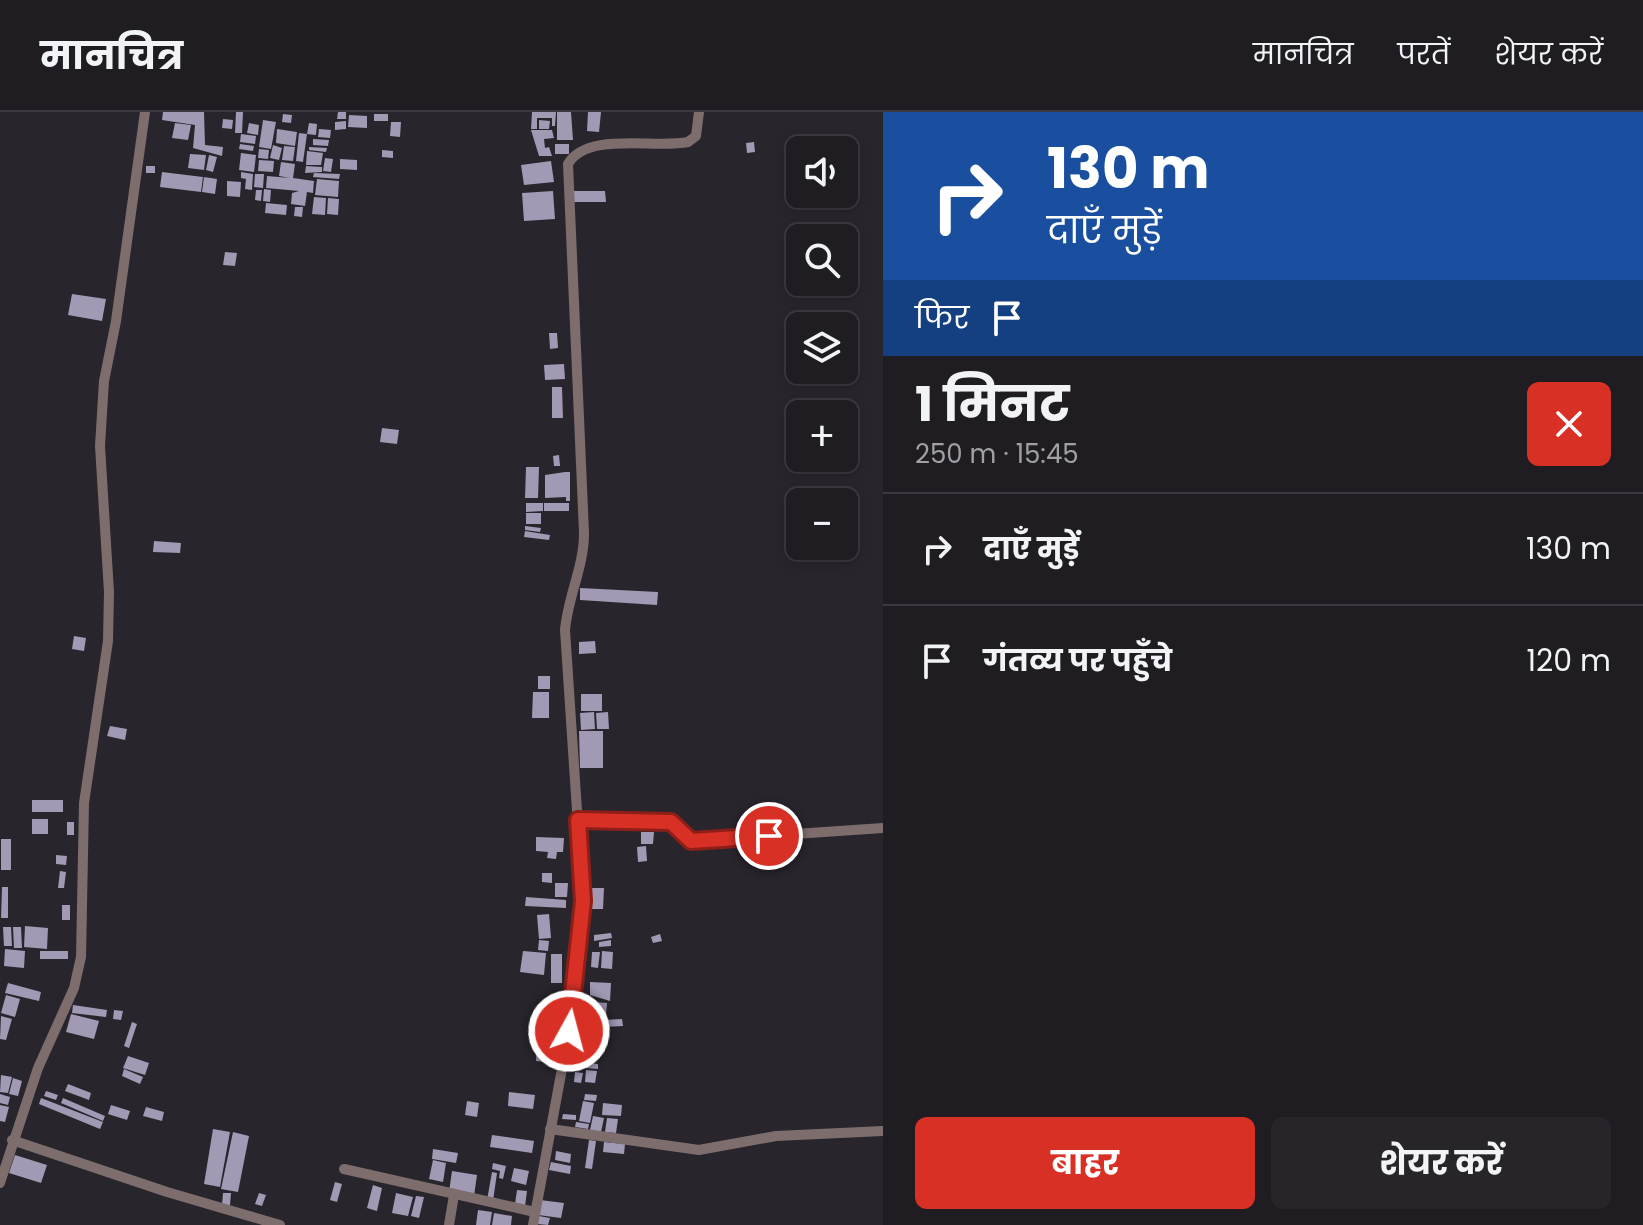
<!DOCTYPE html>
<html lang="hi">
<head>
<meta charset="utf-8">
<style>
  :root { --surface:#1f1c22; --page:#27252a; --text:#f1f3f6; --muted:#a1a1a5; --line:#3c3a40; --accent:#d93025 }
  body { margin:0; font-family:Poppins,"Noto Sans Devanagari",sans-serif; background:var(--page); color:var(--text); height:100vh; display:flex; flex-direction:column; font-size:30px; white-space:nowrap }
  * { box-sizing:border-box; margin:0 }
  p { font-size:26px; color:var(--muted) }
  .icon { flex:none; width:44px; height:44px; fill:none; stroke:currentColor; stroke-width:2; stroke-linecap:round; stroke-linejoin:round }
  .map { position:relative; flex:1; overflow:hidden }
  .panel { display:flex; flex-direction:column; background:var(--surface); width:760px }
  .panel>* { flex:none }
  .hud { background:#1a4fa0; color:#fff; overflow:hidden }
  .controls { position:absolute; left:786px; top:24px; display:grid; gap:16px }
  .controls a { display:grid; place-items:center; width:72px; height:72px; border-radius:12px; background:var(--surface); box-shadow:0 4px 12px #0003,0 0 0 2px var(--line); font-size:40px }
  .pin { position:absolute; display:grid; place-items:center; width:68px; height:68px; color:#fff; margin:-34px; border:4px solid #fff; border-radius:50%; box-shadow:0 2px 8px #0007 }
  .me { position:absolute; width:88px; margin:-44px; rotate:7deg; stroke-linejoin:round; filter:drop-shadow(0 0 6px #0008) }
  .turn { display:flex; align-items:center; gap:28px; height:168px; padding:0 32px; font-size:36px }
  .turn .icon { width:104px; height:104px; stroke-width:2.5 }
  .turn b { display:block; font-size:56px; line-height:68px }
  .then { display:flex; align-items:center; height:76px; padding:0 32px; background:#0003; gap:16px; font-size:30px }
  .round { display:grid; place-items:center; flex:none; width:84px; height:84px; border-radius:12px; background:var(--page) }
  .summary { display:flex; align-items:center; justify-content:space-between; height:136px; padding:0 32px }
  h1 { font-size:48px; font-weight:700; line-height:60px }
  .cta { display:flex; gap:16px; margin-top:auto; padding:16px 32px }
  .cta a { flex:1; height:92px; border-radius:12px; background:var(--accent); color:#fff; font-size:32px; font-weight:700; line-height:92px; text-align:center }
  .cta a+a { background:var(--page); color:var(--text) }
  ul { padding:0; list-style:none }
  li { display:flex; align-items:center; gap:24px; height:112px; padding:0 32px; border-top:2px solid var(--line) }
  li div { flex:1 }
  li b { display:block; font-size:30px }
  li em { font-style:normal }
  header { display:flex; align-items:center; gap:48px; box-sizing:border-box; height:112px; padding:0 40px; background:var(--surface); border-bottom:2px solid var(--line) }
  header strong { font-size:38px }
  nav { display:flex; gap:44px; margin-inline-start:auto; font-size:28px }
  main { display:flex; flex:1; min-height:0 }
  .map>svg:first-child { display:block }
  .building { fill:#a299b4 }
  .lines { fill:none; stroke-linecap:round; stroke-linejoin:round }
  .minor { stroke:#7d6e6d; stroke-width:10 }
  .route-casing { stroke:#8d1f18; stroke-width:20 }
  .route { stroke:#d93025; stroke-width:14 }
</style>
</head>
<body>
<header>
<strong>मानचित्र</strong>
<nav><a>मानचित्र</a><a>परतें</a><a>शेयर करें</a></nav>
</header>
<main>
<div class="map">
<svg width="883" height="1113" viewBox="0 0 883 1113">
  <rect width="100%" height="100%" fill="#29252d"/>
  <!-- building -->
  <g class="building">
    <path d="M163,0h41l1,33 18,2 -1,9 -29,-8 2,-23 -33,-5z"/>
    <path d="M236,0h7l-1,21h-7z"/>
    <path d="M338,0h8v7h-9z"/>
    <path d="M532,0h24l-1,14h-3v-8h-15v11h-6z"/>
    <path d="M557,0h14l2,28h-16z"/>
    <path d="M588,0h13l-2,20 -12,-1z"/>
    <path d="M283,2l9,1 -1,8 -9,-1z"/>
    <rect x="374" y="2" width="14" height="7"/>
    <path d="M349,3l18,1v12l-19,-1z"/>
    <path d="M223,7l10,1 -1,9 -10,-1z"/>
    <path d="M263,8l13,2 -5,27 -12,-2z"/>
    <path d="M539,8l11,1 -1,8h-10z"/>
    <path d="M346,9v8l-11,1v-8z"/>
    <path d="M391,10h10l-1,15 -10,-1z"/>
    <path d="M175,11l16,2 -3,15 -16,-2z"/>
    <path d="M249,11l10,2 -1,10 -11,-2z"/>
    <path d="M309,11l8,1 -1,11 -9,-1z"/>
    <path d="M277,17l20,3 -2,14 -19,-3z"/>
    <path d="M319,17l12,1 -1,8 -12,-1z"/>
    <path d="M531,18h21l2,8 -10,1 1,9 4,-1 3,9h-13z"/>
    <path d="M299,21l8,1 -4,28 -7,-1z"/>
    <path d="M241,22l15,2 -1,8 -15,-2z"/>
    <path d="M313,27l16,1 -1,6 -15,-1z"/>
    <path d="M754,30l1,10 -8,1 -1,-10z"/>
    <path d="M240,32l14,2 -1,5 -14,-2z"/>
    <rect x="555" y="32" width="14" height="10"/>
    <path d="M273,33l9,3 -3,12 -9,-2z"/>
    <path d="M284,34l11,1 -2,14 -11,-1z"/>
    <path d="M309,35l18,1 -1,4 -17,-2z"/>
    <path d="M259,37l10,1 -1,9 -10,-1z"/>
    <path d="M382,38l11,1v7l-11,-1z"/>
    <path d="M307,39l16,2 -2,12h-15z"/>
    <path d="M241,41l15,2 -2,17 -15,-2z"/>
    <path d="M190,42l16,1 -2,15 -16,-2z"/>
    <path d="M209,43l8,2 -4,15 -7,-2z"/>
    <path d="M325,46l8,1 -2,13 -8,-1z"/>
    <path d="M340,47l17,1v10l-17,-1z"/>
    <path d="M259,48l15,1 -1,11 -15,-1z"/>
    <path d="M551,49l3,21 -30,3 -3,-20z"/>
    <path d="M281,50l14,2 -2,14 21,3 -1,12 -6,-1 -2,14 -14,-2 1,-11 7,-2 -33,-3 1,-12 23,2 -11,-2z"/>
    <rect x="146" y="54" width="9" height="7"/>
    <path d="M306,54l16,1v5l-17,1z"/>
    <path d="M162,60l41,5 -2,15 -41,-5z"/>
    <path d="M241,60l12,2 -1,16 -7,-1 1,-10 -5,-1z"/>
    <path d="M314,61l26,1 -1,5 -26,-2z"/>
    <path d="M255,62h9l-1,14 -9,-1z"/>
    <path d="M204,65l13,2 -2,15 -13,-2z"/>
    <path d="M317,67l22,2 -1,16 -23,-2z"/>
    <path d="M227,69l14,1 -1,15 -13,-1z"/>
    <path d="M264,77l7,1 -1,12 -7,-1z"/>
    <path d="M256,78h6l-1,11 -6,-1z"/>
    <path d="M553,79l2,28 -31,2 -2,-28z"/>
    <path d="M573,79h32l1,11h-33z"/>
    <path d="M314,85l12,1 -1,17 -13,-1z"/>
    <path d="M328,86l11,1 -1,16 -11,-1z"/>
    <path d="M266,91l21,2 -1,10 -21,-2z"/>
    <path d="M295,95h8l-1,10 -8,-1z"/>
    <path d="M225,140l12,1 -2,13 -12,-1z"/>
    <path d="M72,182l34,5 -4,22 -34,-6z"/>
    <path d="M549,221h8l1,15 -8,1z"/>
    <path d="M564,252l1,15 -20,1 -1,-15z"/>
    <path d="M552,275h10l1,31h-11z"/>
    <path d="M382,316l17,2 -2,14 -17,-2z"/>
    <path d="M559,343l1,11h-6l-1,-10z"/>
    <path d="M526,355h13l-1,31h-13z"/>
    <path d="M565,360h5v29h-4v-4l-21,1v-23z"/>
    <path d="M526,391h17v8l-17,1z"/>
    <rect x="544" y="391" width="25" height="8"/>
    <rect x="526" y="401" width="15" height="11"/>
    <path d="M525,414l16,2 -1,4 -15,-2z"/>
    <path d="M525,419l25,4 -1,5 -25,-3z"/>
    <path d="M154,429l27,2 -1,10 -27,-1z"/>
    <path d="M580,476l78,4 -1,13 -77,-5z"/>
    <path d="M74,524l12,2 -2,13 -12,-2z"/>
    <path d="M595,529l1,12 -17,1v-12z"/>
    <rect x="538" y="564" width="12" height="13"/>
    <path d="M533,580h16v26h-17z"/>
    <rect x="581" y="582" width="21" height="17"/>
    <path d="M594,600l1,17 -14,1 -1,-17z"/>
    <path d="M608,600l1,17h-12l-1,-16z"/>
    <path d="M110,614l17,3 -2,11 -18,-4z"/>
    <path d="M579,619h24v37h-23z"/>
    <rect x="32" y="688" width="31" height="12"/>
    <rect x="32" y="707" width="16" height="15"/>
    <rect x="67" y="710" width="7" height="13"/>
    <path d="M641,720h13l-1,12h-12z"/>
    <path d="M536,725l28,1 -1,14h-6l-1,7 -9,-1 1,-6 -12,-1z"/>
    <rect x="1" y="727" width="10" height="31"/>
    <path d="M646,734l1,15 -9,1 -1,-15z"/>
    <path d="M56,743l11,1 -1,9 -10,-1z"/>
    <path d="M60,759l6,1 -2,16h-6z"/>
    <path d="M542,761h10v10l-10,-1z"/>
    <path d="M555,771h13l-1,14h-12z"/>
    <path d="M2,775h6v31h-7z"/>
    <path d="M586,776h18l-1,21h-18z"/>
    <path d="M526,785l40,3v8l-41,-2z"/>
    <rect x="62" y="793" width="8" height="15"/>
    <path d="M549,802l2,24 -12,1 -2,-24z"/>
    <path d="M25,814l23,2 -1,21 -23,-2z"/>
    <path d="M3,815h8l1,19h-8z"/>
    <path d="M13,815h8l1,21h-8z"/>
    <path d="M611,821l1,5 -18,3v-6z"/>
    <path d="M660,822l2,7 -9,2 -2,-6z"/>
    <path d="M539,828l10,1 -1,10 -10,-1z"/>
    <path d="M611,828v6l-12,1v-5z"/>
    <path d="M5,837l20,2 -1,17 -20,-2z"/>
    <rect x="40" y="839" width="28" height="8"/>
    <path d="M523,839l23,2 -2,22 -24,-3z"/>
    <path d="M602,839l11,1 -1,17 -11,-1z"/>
    <path d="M592,840h8l-2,16 -7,-1z"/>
    <rect x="551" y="842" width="11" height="29"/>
    <path d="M590,870l21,1 -1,18 -20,-6z"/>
    <path d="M8,871l33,9 -2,9 -34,-8z"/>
    <path d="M6,883l14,4 -5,18 -14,-4z"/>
    <path d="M595,890l12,1 -1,12 -12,-1z"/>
    <path d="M73,893l34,5 -1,7 -34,-4z"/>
    <path d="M114,898l9,1 -2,9 -8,-1z"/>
    <path d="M71,902l28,7 -5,18 -28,-7z"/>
    <path d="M1,904l11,3 -6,21 -6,-1z"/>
    <path d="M622,907l1,7 -19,1v-7z"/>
    <path d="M132,910l5,2 -8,24 -5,-2z"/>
    <path d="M549,917v14h-10l-1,-13z"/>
    <path d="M537,933l10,1 -1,16 -10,-1z"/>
    <path d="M128,944l21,7 -4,12 -22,-7z"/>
    <path d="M586,951l12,1v5l-12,-1z"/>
    <path d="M124,957l19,8 -3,7 -18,-8z"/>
    <path d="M586,958l11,1 -2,12 -10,-1z"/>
    <path d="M575,960l8,1 -2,10 -7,-1z"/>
    <path d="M1,963l11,2 -4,16 -8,-1z"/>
    <path d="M13,966l9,3 -4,15 -9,-2z"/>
    <path d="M68,972l23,9 -2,7 -24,-9z"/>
    <path d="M46,979l12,4 -2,5 -12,-4z"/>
    <path d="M509,980l26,3 -2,14 -25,-3z"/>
    <path d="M0,982l10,3 -2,8 -8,-2z"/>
    <path d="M585,982l12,1 -1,6 -12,-1z"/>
    <path d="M41,986l62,24 -3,7 -61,-25z"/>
    <path d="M63,986l42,18 -2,5 -42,-18z"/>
    <path d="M467,989l12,2 -2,14 -12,-2z"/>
    <path d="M583,989l11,2 -4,20 -11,-2z"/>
    <path d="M603,991l19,2 -1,11 -19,-1z"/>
    <path d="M0,993l9,2 -4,15 -5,-1z"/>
    <path d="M111,993l19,6 -3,9 -19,-6z"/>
    <path d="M146,995l18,5 -2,9 -19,-5z"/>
    <path d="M563,1002l13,1v5l-14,-1z"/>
    <path d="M593,1004l11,2 -3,14 -11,-2z"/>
    <path d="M607,1006l11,1 -2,14 -11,-1z"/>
    <path d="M576,1010l13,2 -1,5 -13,-2z"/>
    <path d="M213,1017l17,3 -10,55 -16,-3z"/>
    <path d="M233,1020l16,4 -11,56 -17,-3z"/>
    <path d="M492,1023l42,6 -2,12 -42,-6z"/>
    <path d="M589,1028l7,1 -4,28 -7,-1z"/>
    <path d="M604,1030l21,2 -1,10 -21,-2z"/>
    <path d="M433,1037l25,4 -2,10 -24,-4z"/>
    <path d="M556,1039l15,3 -1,9 -15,-3z"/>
    <path d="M15,1043l32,10 -6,18 -32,-10z"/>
    <path d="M433,1048l13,3 -3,19 -14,-3z"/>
    <path d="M551,1050l20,4 -1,8 -21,-4z"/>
    <path d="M493,1051l13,3 -3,13 -4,-1 1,-7 -8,-2z"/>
    <path d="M514,1056l15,3 -3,14 -15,-4z"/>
    <path d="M452,1059l25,4 -3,21 -25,-4z"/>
    <path d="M492,1060l5,1 -4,28 -6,-1z"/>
    <path d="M335,1070l7,2 -5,18 -7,-2z"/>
    <path d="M373,1073l9,3 -5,23 -10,-3z"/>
    <path d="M517,1078l10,1 -2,15 -10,-2z"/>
    <path d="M223,1081h8l-1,12h-8z"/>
    <path d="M259,1081l7,2 -4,11 -7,-2z"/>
    <path d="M396,1081l17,4 -5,19 -16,-3z"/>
    <path d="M416,1084l8,1 -5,21 -8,-2z"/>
    <path d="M540,1088l24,3 -3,15 -23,-3z"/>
    <path d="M478,1098l14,2 -2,13h-14z"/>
    <path d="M494,1101l18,3 -1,9h-19z"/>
    <path d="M539,1104l11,2 -2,7 -11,-1z"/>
  </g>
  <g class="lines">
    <!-- minor -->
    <g class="minor">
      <path d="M578,708l93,2 20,19 192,-13"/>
      <path d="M550,1017l149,21 77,-14 107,-5"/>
      <path d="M12,1028l155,52 113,33"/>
      <path d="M344,1057l191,43"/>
      <path d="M0,1071l38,-115 36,-80 7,-31 3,-154 24,-162 1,-49 -9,-146 4,-65 12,-60 29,-209"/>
      <path d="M449,1113l5,-30"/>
      <path d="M533,1113l36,-194 14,-130 -18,-271c3,-34 19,-63 19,-97l-16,-369c19,-33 87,-15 120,-22l8,-6 3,-24"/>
    </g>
  </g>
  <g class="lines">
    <!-- route casing -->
    <g class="route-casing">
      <path id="route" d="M569,919l14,-130 -5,-81 93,2 20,19 78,-5"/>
    </g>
    <!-- route -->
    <use href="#route" class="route"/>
  </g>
</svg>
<div class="controls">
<a><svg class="icon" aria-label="sound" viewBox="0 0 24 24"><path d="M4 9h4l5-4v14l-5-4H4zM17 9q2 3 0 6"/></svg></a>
<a><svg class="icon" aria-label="search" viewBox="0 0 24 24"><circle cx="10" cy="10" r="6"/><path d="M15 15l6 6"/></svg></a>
<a><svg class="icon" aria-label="layers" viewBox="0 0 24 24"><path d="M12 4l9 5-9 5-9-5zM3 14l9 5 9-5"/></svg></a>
<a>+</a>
<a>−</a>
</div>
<div class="pin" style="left:769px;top:724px;background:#d93025"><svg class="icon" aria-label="arrive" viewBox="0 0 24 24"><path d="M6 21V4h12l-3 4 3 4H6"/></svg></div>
<svg class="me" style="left:569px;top:919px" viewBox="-20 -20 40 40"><circle r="17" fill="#d93025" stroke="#fff" stroke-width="3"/><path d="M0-11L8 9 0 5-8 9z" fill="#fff"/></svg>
</div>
<section class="panel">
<div class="hud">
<div class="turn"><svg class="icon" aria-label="right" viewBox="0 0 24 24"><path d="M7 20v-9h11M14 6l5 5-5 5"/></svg><div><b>130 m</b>दाएँ मुड़ें</div></div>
<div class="then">फिर<svg class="icon" aria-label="arrive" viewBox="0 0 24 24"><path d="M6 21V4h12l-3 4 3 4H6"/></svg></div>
</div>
<div class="summary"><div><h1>1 मिनट</h1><p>250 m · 15:45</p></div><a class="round" style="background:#d93025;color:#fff"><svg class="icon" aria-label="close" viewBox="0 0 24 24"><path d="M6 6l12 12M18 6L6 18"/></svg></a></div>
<ul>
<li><svg class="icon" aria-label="right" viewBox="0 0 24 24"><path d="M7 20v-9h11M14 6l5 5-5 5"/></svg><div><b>दाएँ मुड़ें</b></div><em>130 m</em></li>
<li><svg class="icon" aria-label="arrive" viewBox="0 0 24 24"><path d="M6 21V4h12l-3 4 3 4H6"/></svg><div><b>गंतव्य पर पहुँचे</b></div><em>120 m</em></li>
</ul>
<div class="cta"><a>बाहर</a><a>शेयर करें</a></div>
</section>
</main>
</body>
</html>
